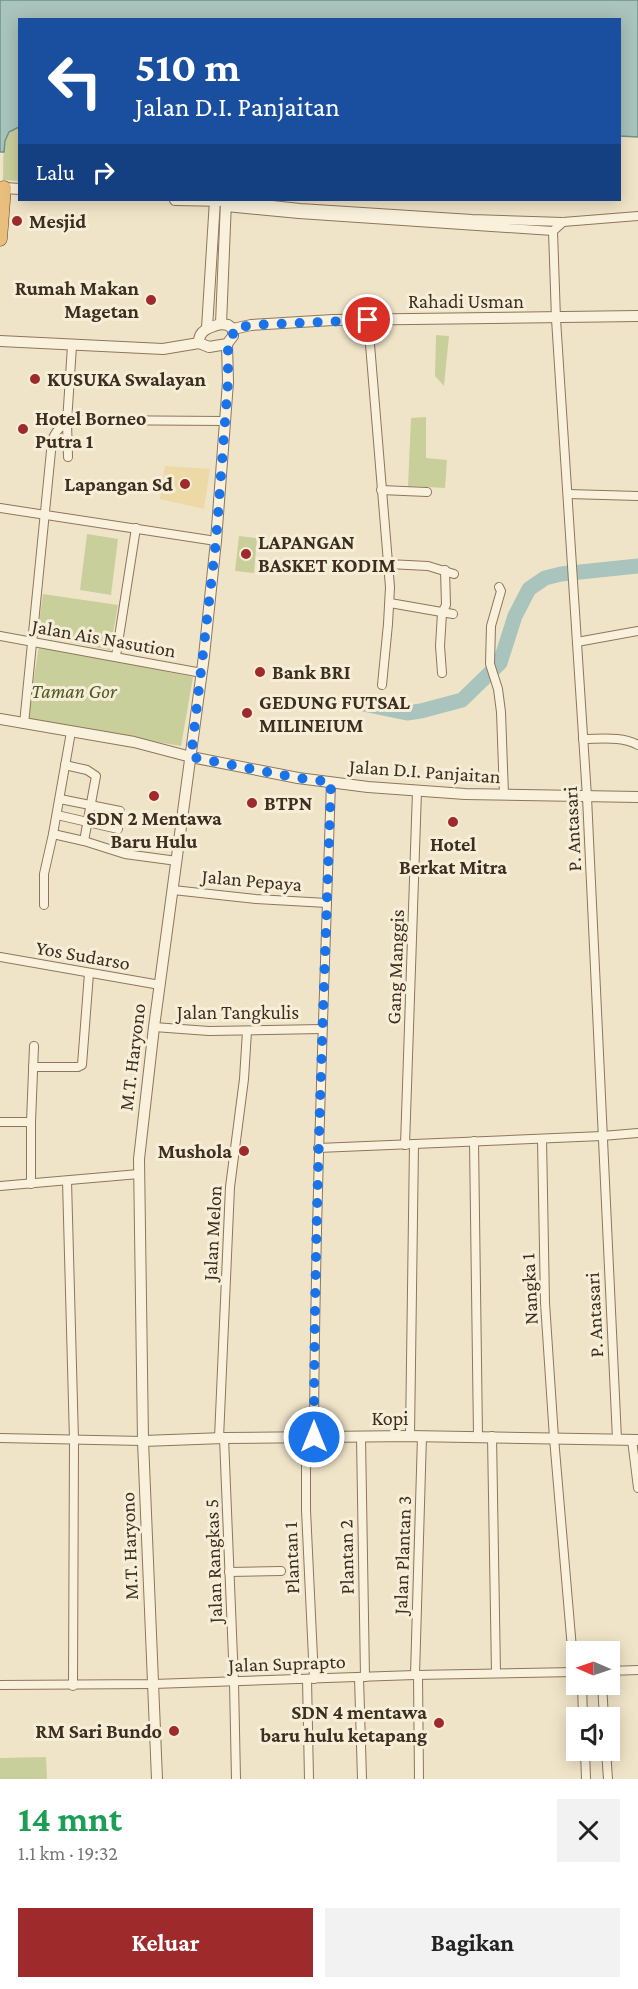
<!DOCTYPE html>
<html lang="id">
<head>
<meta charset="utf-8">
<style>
  :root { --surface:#fff; --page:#f2f2f2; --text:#222; --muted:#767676; --accent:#9e2a2b }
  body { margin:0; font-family:"Crimson Pro",serif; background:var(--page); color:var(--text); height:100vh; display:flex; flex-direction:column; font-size:22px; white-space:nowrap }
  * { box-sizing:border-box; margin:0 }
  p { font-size:20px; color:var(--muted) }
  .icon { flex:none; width:33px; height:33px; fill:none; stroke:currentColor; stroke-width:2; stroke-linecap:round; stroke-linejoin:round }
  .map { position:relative; height:1779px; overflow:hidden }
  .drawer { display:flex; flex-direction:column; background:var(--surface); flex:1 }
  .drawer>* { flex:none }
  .hud { position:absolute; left:18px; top:18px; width:603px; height:183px; border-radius:0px; box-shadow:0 3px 15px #0003; background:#1a4fa0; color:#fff; overflow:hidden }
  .needle { width:39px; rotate:272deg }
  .fabs { position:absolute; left:566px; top:1641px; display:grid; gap:12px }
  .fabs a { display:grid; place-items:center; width:54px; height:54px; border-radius:0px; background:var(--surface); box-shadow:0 3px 15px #0003; font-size:30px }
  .pin { position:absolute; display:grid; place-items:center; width:51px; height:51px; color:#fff; margin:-26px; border:3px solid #fff; border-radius:50%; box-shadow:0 2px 6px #0007 }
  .me { position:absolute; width:66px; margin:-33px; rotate:0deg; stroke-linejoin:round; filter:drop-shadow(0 0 4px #0008) }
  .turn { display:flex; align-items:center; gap:21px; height:126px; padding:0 18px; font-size:27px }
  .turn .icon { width:78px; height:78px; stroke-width:2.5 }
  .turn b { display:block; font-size:42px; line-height:51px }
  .then { display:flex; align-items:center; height:57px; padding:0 18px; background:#0003; gap:12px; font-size:22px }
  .round { display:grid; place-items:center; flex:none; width:63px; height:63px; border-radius:0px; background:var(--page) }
  .summary { display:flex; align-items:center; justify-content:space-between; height:102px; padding:0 18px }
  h1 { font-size:36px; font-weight:700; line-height:45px; color:#1e9e55 }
  .action { display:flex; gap:12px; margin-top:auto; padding:12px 18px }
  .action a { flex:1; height:69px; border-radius:0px; background:var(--accent); color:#fff; font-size:24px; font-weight:700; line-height:69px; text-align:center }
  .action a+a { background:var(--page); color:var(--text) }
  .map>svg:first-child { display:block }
  .green { fill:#c9cf9b }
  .sand { fill:#ecd9a5 }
  .water { fill:#a9c4bc; stroke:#6f938a; stroke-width:1.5 }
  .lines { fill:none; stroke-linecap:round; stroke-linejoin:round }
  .river { stroke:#a9c4bc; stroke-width:15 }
  .minor-casing { stroke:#8d765c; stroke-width:10 }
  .tertiary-casing { stroke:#8d765c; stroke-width:12 }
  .trunk-casing { stroke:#5b4430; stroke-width:15 }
  .minor { stroke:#faf1dc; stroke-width:8 }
  .tertiary { stroke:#faf1dc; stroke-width:10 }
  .trunk { stroke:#eabe7c; stroke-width:14 }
  .route { stroke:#1a73e8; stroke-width:10; stroke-dasharray:0 18 }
  .poi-dot { fill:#9e2a2b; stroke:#f7eed8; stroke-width:2 }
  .labels { text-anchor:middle; stroke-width:6; stroke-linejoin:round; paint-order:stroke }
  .poi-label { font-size:20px; font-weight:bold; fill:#3d2e20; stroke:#f7eed8; text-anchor:start }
  .street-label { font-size:20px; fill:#3d2e20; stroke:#f7eed8 }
  .park-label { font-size:20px; font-style:italic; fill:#4d5a26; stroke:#f7eed8 }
</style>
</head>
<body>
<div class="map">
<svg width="638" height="1779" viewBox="0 0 638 1779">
  <rect width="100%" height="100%" fill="#f0e4c8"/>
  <!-- green -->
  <g class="green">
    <path d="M19,127v54l-16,-1c1,-16 -3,-49 16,-53z"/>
    <path d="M436,335l13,1 -5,50 -9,-10z"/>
    <path d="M426,417v41l21,2 -2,28 -37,-2 3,-68z"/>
    <path d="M87,534l31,5 -7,56 -31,-5z"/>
    <path d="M239,536l18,2 -3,35 -19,-2z"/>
    <path d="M43,594l75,11 -8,45 -73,-14z"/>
    <path d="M39,646l154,31 -12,69 -154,-25z"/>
    <path d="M46,1757l1,22h-47v-21z"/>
  </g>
  <!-- sand -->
  <path class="sand" d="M165,466l45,3 -6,40 -44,-10z"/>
  <!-- water -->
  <path class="water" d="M0,0h638v137l-18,-1v-116h-600l-1,107 -10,5 -4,9 -1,11h-4z"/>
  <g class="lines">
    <!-- river -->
    <path class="river" d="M363,704l44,9 14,-2 41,-11 38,-37 15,-47 14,-27 16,-11 16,-4 77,-8"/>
    <!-- minor casing -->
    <g class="minor-casing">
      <g id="minor">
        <path d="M226,200l74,8 172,11 91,3 75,-6"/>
        <path d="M226,207l73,7 254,17"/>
        <path d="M563,222l-10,9 3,88 31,478 30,642"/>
        <path d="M368,320l22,267 -2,37 -6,61"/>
        <path d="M68,457l-1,-35 5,-76"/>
        <path d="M381,490l46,2"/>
        <path d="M568,494l70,2"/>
        <path d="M0,508l216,33"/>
        <path d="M388,564l40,2 26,8"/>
        <path d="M499,587l2,4 -10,35 -1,38 8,25 3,23 3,83"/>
        <path d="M390,603l63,11"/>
        <path d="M0,636l202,37"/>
        <path d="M577,642l61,-11"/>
        <path d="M116,656l20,-128"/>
        <path d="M442,673l-2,-27 2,-33 4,-8 -1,-35"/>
        <path d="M24,724l28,-283c5,-15 13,-18 28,-21l145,1"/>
        <path d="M583,739c18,0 40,-3 55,6"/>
        <path d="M65,765l22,5 9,6 -12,65"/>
        <path d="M60,799l60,12"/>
        <path d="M57,815l61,14"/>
        <path d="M53,834l31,7 41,13 52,7"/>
        <path d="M173,890l83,9 71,4"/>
        <path d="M44,905v-31l9,-40 18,-102"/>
        <path d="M0,957l160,28"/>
        <path d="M154,1027l55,4 113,-2"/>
        <path d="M33,1067h45l4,-2 7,-92"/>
        <path d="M0,1122h31"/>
        <path d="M542,1139l3,164 9,135 20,234"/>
        <path d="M474,1141l4,295"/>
        <path d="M405,1145l12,-354"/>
        <path d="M318,1148l284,-12 36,-3"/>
        <path d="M67,1181l7,259 -1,246"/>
        <path d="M31,1184v-62l3,-76"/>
        <path d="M0,1186l139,-12"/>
        <path d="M410,1436l4,-292"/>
        <path d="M492,1436l4,237"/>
        <path d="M306,1437v73l8,169"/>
        <path d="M314,1437c1,-219 10,-437 17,-655"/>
        <path d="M361,1437l4,240"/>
        <path d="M0,1438l143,3"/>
        <path d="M219,1438l11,-251 14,-108 3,-48"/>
        <path d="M224,1438l10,244 2,97"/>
        <path d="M632,1440l6,48"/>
        <path d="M229,1572l52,-1"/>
        <path d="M609,1671l29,-1"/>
        <path d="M415,1675l7,-239"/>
        <path d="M418,1675l1,104"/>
        <path d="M359,1677l3,102"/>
        <path d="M307,1679l2,100"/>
        <path d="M582,1684l1,34"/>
        <path d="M602,1684l2,34"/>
        <path d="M0,1685l153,-1 262,-9 161,-3"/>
        <path d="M585,1750l1,29"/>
        <path d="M606,1750l2,29"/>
      </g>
    </g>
    <!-- tertiary casing -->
    <g class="tertiary-casing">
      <g id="tertiary">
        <path d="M4,188l16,1"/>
        <path d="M175,200l51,1 -5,123"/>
        <path d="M221,324l7,1 5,4v7l-6,8 -18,3 -10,-4c-1,-13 11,-16 22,-19z"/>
        <path d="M207,328l8,-128"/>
        <path d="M233,329l18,-4 82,-5 305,-4"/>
        <path d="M0,341l163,8 36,-6"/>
        <path d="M0,719l134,23 57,15 107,21 70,9 97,7 173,3"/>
        <path d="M143,1441l81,-3 186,-2 228,4"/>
        <path d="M157,1779l-14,-338 -4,-282 15,-132 50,-371 12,-115 12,-159 -1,-38"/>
      </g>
    </g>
    <!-- trunk casing -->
    <g class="trunk-casing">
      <path id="trunk" d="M0,239l4,-51"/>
    </g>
    <!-- minor -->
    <use href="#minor" class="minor"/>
    <!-- tertiary -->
    <use href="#tertiary" class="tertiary"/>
    <!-- trunk -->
    <use href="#trunk" class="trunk"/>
  </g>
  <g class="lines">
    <!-- route -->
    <path class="route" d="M314,1437c0,-219 10,-437 17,-655l-33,-4 -107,-21 25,-216 12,-159v-38l5,-8v-7l18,-4 117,-5"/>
  </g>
  <!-- markers -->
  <g class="poi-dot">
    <circle cx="17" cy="221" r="6"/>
    <circle cx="151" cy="300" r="6"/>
    <circle cx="35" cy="379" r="6"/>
    <circle cx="23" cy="429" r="6"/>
    <circle cx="185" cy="484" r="6"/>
    <circle cx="246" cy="554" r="6"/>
    <circle cx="260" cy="672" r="6"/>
    <circle cx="247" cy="713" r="6"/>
    <circle cx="154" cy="796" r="6"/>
    <circle cx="252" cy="803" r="6"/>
    <circle cx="453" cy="822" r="6"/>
    <circle cx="244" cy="1151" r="6"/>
    <circle cx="439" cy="1723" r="6"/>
    <circle cx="174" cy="1731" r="6"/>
  </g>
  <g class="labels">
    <!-- poi labels -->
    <g class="poi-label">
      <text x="29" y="228">Mesjid</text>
      <text x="139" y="295" text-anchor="end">Rumah Makan<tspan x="139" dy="23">Magetan</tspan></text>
      <text x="47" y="386">KUSUKA Swalayan</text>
      <text x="35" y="425">Hotel Borneo<tspan x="35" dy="23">Putra 1</tspan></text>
      <text x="173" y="491" text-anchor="end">Lapangan Sd</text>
      <text x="258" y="549">LAPANGAN<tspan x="258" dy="23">BASKET KODIM</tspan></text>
      <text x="272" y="679">Bank BRI</text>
      <text x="259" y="709">GEDUNG FUTSAL<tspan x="259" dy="23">MILINEIUM</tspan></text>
      <text x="264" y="810">BTPN</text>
      <text x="154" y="825" text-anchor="middle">SDN 2 Mentawa<tspan x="154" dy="23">Baru Hulu</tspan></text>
      <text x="453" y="851" text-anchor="middle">Hotel<tspan x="453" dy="23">Berkat Mitra</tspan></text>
      <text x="232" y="1158" text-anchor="end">Mushola</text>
      <text x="427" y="1719" text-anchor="end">SDN 4 mentawa<tspan x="427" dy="23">baru hulu ketapang</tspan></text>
      <text x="162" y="1738" text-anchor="end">RM Sari Bundo</text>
    </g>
    <!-- street labels -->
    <g class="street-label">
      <text x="466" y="308">Rahadi Usman</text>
      <text transform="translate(104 638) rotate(10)" y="7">Jalan Ais Nasution</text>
      <text transform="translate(425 771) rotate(4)" y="7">Jalan D.I. Panjaitan</text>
      <text transform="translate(572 829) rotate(-93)" y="7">P. Antasari</text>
      <text transform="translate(252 880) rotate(5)" y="7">Jalan Pepaya</text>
      <text transform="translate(83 955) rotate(10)" y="7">Yos Sudarso</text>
      <text transform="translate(395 967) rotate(-88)" y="7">Gang Manggis</text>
      <text x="238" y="1019">Jalan Tangkulis</text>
      <text transform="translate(132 1057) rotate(-83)" y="7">M.T. Haryono</text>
      <text transform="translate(212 1233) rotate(-87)" y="7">Jalan Melon</text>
      <text transform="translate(529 1289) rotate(-93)" y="7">Nangka 1</text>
      <text transform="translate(594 1315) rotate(-93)" y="7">P. Antasari</text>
      <text x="390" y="1425">Kopi</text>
      <text transform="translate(129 1546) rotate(-92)" y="7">M.T. Haryono</text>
      <text transform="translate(402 1555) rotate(-88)" y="7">Jalan Plantan 3</text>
      <text transform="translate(346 1557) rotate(-91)" y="7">Plantan 2</text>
      <text transform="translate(291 1558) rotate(-92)" y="7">Plantan 1</text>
      <text transform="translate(213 1561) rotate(-92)" y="7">Jalan Rangkas 5</text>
      <text transform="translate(287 1663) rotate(-2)" y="7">Jalan Suprapto</text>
    </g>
    <!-- park labels -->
    <g class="park-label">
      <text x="74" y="698">Taman Gor</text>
    </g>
  </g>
</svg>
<div class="fabs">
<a><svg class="needle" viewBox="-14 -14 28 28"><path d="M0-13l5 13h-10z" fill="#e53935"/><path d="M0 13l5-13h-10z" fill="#767676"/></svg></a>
<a><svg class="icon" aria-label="sound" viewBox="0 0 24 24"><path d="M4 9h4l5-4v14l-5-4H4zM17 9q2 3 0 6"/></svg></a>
</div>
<div class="pin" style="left:368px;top:320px;background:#d93025"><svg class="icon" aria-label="arrive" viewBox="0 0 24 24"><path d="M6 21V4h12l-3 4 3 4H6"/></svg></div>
<svg class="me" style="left:314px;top:1437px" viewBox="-20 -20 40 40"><circle r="17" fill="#1a73e8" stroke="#fff" stroke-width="3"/><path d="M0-11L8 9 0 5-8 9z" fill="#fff"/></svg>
<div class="hud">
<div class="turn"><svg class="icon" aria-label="left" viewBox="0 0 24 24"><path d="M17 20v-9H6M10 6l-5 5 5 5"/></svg><div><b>510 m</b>Jalan D.I. Panjaitan</div></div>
<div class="then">Lalu<svg class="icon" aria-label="right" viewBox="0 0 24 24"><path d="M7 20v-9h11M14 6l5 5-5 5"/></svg></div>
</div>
</div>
<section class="drawer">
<div class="summary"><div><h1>14 mnt</h1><p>1.1 km · 19:32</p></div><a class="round"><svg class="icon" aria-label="close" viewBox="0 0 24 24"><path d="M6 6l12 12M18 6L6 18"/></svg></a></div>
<div class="action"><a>Keluar</a><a>Bagikan</a></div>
</section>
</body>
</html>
